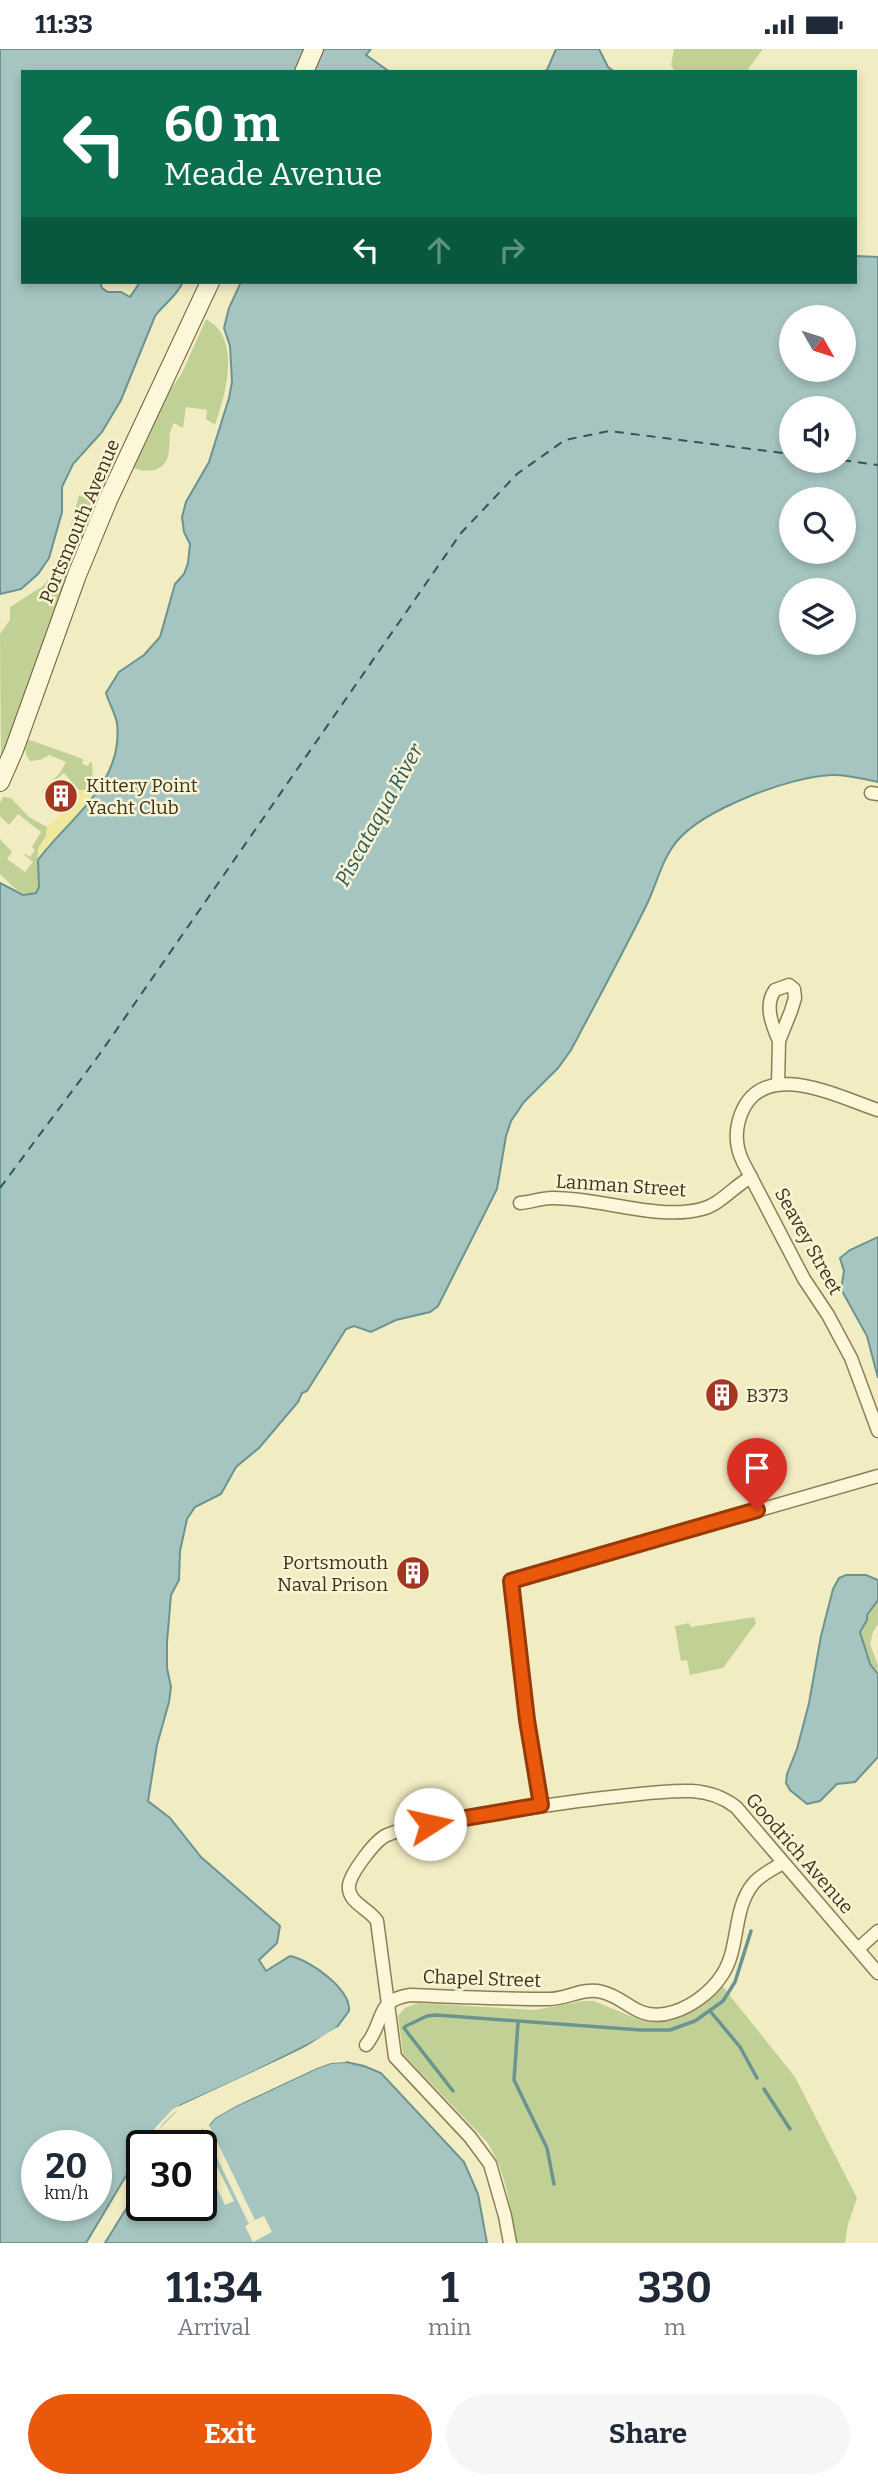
<!DOCTYPE html>
<html lang="en">
<head>
<meta charset="utf-8">
<style>
  :root { --surface:#fff; --page:#f6f6f7; --text:#1f2937; --muted:#747a83; --accent:#ea580c }
  body { margin:0; font-family:Bitter,serif; background:var(--page); color:var(--text); height:100vh; display:flex; flex-direction:column; font-size:26px; white-space:nowrap }
  * { box-sizing:border-box; margin:0 }
  p { font-size:23px; color:var(--muted) }
  .icon { flex:none; width:38px; height:38px; fill:none; stroke:currentColor; stroke-width:2; stroke-linecap:round; stroke-linejoin:round }
  .map { position:relative; height:2194px; overflow:hidden }
  .sheet { display:flex; flex-direction:column; background:var(--surface); flex:1 }
  .sheet>* { flex:none }
  .top-card { position:absolute; left:21px; top:21px; width:836px; height:214px; border-radius:0px; box-shadow:0 4px 10px #0003; background:#0b6e4f; color:#fff; overflow:hidden }
  .needle { width:46px; rotate:129deg }
  .fabs { position:absolute; left:779px; top:256px; display:grid; gap:14px }
  .fabs a { display:grid; place-items:center; width:77px; height:77px; border-radius:50%; background:var(--surface); box-shadow:0 4px 10px #0003; font-size:35px }
  .speed { position:absolute; left:21px; top:2081px; display:flex; gap:14px; font-size:35px; font-weight:700; text-align:center }
  .speed>* { display:grid; place-content:center; width:91px; height:91px; border-radius:50%; background:var(--surface); box-shadow:0 4px 10px #0003; line-height:1 }
  .speed small { font-size:18px; font-weight:400 }
  .speed .limit { border:4px solid #111; border-radius:10px; background:#fff; color:#111 }
  .pin { position:absolute; display:grid; place-items:center; width:60px; height:60px; color:#fff; margin:-72px -30px; border-radius:50% 50% 50% 0; rotate:-45deg; box-shadow:0 0 7px #0007 }
  .pin .icon { rotate:45deg }
  .me { position:absolute; width:77px; margin:-38px; rotate:80deg; stroke-linejoin:round; filter:drop-shadow(0 0 5px #0008) }
  .turn { display:flex; align-items:center; gap:24px; height:147px; padding:0 28px; font-size:32px }
  .turn .icon { width:91px; height:91px; stroke-width:2.5 }
  .turn b { display:block; font-size:49px; line-height:60px }
  .lanes { display:flex; align-items:center; height:66px; padding:0 28px; background:#0003; justify-content:center; gap:35px; direction:ltr }
  .lanes .off { opacity:.35 }
  .eta { display:flex; justify-content:space-evenly; align-items:center; height:119px; text-align:center }
  .eta b { font-size:42px; font-weight:700; line-height:49px }
  .button { display:flex; gap:14px; margin-top:auto; padding:14px 28px }
  .button a { flex:1; height:80px; border-radius:42px; background:var(--accent); color:#fff; font-size:28px; font-weight:700; line-height:80px; text-align:center }
  .button a+a { background:var(--page); color:var(--text) }
  .status { display:flex; justify-content:space-between; align-items:center; height:49px; padding:0 35px; background:var(--surface); direction:ltr }
  .status svg { height:19px; fill:currentColor }
  .map>svg:first-child { display:block }
  .green { fill:#c1d196 }
  .sand { fill:#f0e89e }
  .water { fill:#a6c5c1; stroke:#6b9491; stroke-width:2; fill-rule:evenodd }
  .pier { fill:#f2ecc3 }
  .lines { fill:none; stroke-linecap:round; stroke-linejoin:round }
  .stream { stroke:#6b9491; stroke-width:3.5 }
  .ferry { stroke:#2b595e; stroke-width:2; stroke-dasharray:9 7; stroke-linecap:butt }
  .street-casing { stroke:#8e7e58; stroke-width:15 }
  .secondary-casing { stroke:#705e3b; stroke-width:20 }
  .street { stroke:#fcf7d8; stroke-width:12 }
  .secondary { stroke:#fcf7d8; stroke-width:18 }
  .route-casing { stroke:#983908; stroke-width:18 }
  .route { stroke:#ea580c; stroke-width:12 }
  .labels { text-anchor:middle; stroke-width:5; stroke-linejoin:round; paint-order:stroke }
  .street-label { font-size:19px; fill:#3d321d; stroke:#f9f4d4 }
  .poi-label { font-size:19px; fill:#3d321d; stroke:#f9f4d4; text-anchor:start }
  .water-label { font-size:21px; font-style:italic; fill:#2b595e; stroke:#f9f4d4 }
</style>
</head>
<body>
<div class="status"><b>11:33</b><svg viewBox="0 0 49 12"><path d="M0 12V9h3v3zM5 12V6h3v6zM10 12V3h3v9zM15 12V0h3v12zM26 1h20v11H26zM47 4h2v5h-2z"/></svg></div>
<div class="map">
<svg width="878" height="2194" viewBox="0 0 878 2194">
  <rect width="100%" height="100%" fill="#f2ecc3"/>
  <!-- green -->
  <g class="green">
    <path d="M674,0h89l-17,23h-71l-4,-7z"/>
    <path d="M206,270c36,19 20,75 9,106l-9,-6 1,-9 -21,-3 -3,21 -9,-5c-7,13 -3,14 -5,27 -2,23 -22,24 -38,17l40,-78 11,-16z"/>
    <path d="M79,446l17,9 -95,254 -1,-124 10,-14v-13l33,-21 12,-15 7,-12z"/>
    <path d="M30,691l53,19 -1,5 6,2 2,-4 2,1 1,19 -3,10 -11,-2 -15,-17 -24,20 20,-20 6,-11 -17,-7 -9,5 -10,1c-5,-7 -6,-12 -3,-20z"/>
    <path d="M3,748l8,1 18,19 18,10 -1,9 -8,13 1,38 -3,6c-15,6 -25,-9 -36,-19v-35l12,13 -5,7 18,13 8,-10 -9,-7 1,-1 5,3 5,-7 -3,-3 9,-15 -23,-18 -9,11 -9,-9v-13z"/>
    <path d="M878,1551v24l-5,8 -3,12 8,21 -1,9 -7,-10 -10,-32 7,-12 -1,-5z"/>
    <path d="M754,1568l2,6 -33,45 -33,7 -3,-15 -6,1 -6,-35 14,-3 2,4z"/>
    <path d="M723,1938l72,90 62,121 -9,26 -3,19h-329c-6,-36 -9,-70 -29,-101l-84,-88 -5,-38 7,-8 13,-5 117,7 48,-9h11l46,19 15,2 33,-9z"/>
  </g>
  <!-- sand -->
  <path class="sand" d="M79,741h8l9,5 -58,65v-11l8,-13 1,-9 31,-27z"/>
  <!-- water -->
  <g class="water">
    <path d="M0,0h371l-5,6 24,17h-367v210h77l2,6 6,4h13l9,5 10,-15h43c-7,15 -18,21 -28,34l-34,84 -19,32 -29,32 -11,23v25l-13,46 -11,16 -17,15 -21,5z"/>
    <path d="M556,0h43l9,18 7,5h-73l5,-2z"/>
    <path d="M856,207l22,1v525c-15,-3 -32,-8 -47,-7 -42,2 -127,34 -154,66 -15,18 -20,42 -30,63 -24,49 -50,97 -76,146l-13,18 -34,34 -13,19 -5,15 -9,53 -59,117 -8,6 -34,8 -25,12 -17,-6 -8,3 -39,62 -5,2 -4,9 -39,46 -23,19 -15,27 -26,13 -8,12 -7,32 -1,29 -8,15 -4,47v26l4,19 -2,15 -12,43 -9,56 22,17 31,39 79,69 -3,17 -18,17 7,11 24,-15c20,4 61,33 59,55l-12,16 -10,8 -90,45 -56,25 -39,40v4l-56,94h-86v-1360l23,12 13,-2 3,-6 -1,-27c31,-42 86,-76 79,-137 -2,-10 -8,-20 -11,-30l13,-21 25,-17 16,-18 15,-53 9,-10 4,-11 2,-19 -6,-12 -2,-15 4,-15 23,-40 20,-64 3,-16 -2,-36 -6,-18 5,-20 12,-26h615zM791,268h53v52h-53zM791,359h53v52h-53zM791,450h53v52h-53zM791,541h53v52h-53zM37,2096h59v60h-59z"/>
    <path d="M878,1188v141l-11,-42 -26,-47 3,-18 -4,-13 10,-8z"/>
    <path d="M846,1526h20l12,5v20l-11,15v5l-7,12 10,32 8,10v83l-23,25 -18,2 -17,17 -13,3 -17,-14 -4,-7 1,-9 10,-25 12,-46 12,-67 12,-47 6,-11z"/>
    <path d="M346,2013l18,4 17,7 83,89 14,32 9,49h-382l37,-60v22h59v-60h-28l36,-20 6,-7 21,-12 81,-38 14,-5z"/>
  </g>
  <!-- pier -->
  <g class="pier">
    <path d="M337,1978l1,4 -3,3 -31,18 -129,60 -12,12 -15,21h-4l12,-18 17,-18 129,-60z"/>
    <path d="M345,2009l1,4 -15,1 -14,5 -81,38 -21,12 -6,7 46,95 9,-4 8,16 -19,10 -8,-16 4,-2 -46,-95 -30,16 -3,-1 37,-22 6,-7 22,-12 81,-39z"/>
    <path d="M204,2091l30,61 -9,4 -24,-50v-10h-4l-2,-2z"/>
  </g>
  <g class="lines">
    <!-- stream -->
    <g class="stream">
      <path d="M710,1962l30,36 17,31"/>
      <path d="M518,1974l-4,57 33,68 7,36"/>
      <path d="M764,2040l26,40"/>
      <path d="M453,2042l-49,-63 2,-2 21,-10 9,-1 205,15h29l11,-4 14,-5 28,-20 12,-19 16,-51"/>
    </g>
    <!-- ferry -->
    <g class="ferry">
      <path d="M842,411l36,5"/>
      <path d="M0,1139l99,-133 362,-522 56,-59 48,-34 44,-9 182,23"/>
    </g>
    <!-- street casing -->
    <g class="street-casing">
      <g id="street">
        <path d="M871,744l7,1"/>
        <path d="M778,1035l1,-43 12,-30 4,-13 -1,-9 -5,-4 -14,5c-11,15 -3,35 4,51"/>
        <path d="M878,1061c-40,-13 -115,-53 -137,4 -6,16 -6,32 2,48l61,117 24,36 23,43 27,73"/>
        <path d="M520,1154c11,-1 22,-5 32,-5 46,-1 105,23 150,11 19,-5 32,-23 49,-32"/>
        <path d="M541,1756l-14,-84 -16,-140 367,-105"/>
        <path d="M858,1900l20,-18"/>
        <path d="M366,1996c19,-22 8,-45 44,-50 46,2 93,4 139,4 18,0 34,-12 53,-7 25,6 33,27 63,22 22,-4 45,-20 57,-39 18,-26 10,-65 31,-91 7,-9 20,-15 30,-21"/>
        <path d="M510,2194l-5,-27 -15,-52 -20,-27 -75,-80 -18,-136c-8,-13 -30,-18 -28,-36 2,-12 26,-45 38,-50 27,-11 60,-14 88,-19 46,-7 91,-14 137,-19 26,-3 54,-7 80,-6 17,1 31,6 44,16l142,166"/>
      </g>
    </g>
    <!-- secondary casing -->
    <g class="secondary-casing">
      <g id="secondary">
        <path d="M304,23l10,-23"/>
        <path d="M0,733l14,-32 63,-175 31,-75 102,-218"/>
      </g>
    </g>
    <!-- street -->
    <use href="#street" class="street"/>
    <!-- secondary -->
    <use href="#secondary" class="secondary"/>
  </g>
  <g class="lines">
    <!-- route casing -->
    <g class="route-casing">
      <path id="route" d="M430,1775l111,-19 -14,-85 -16,-139 246,-71"/>
    </g>
    <!-- route -->
    <use href="#route" class="route"/>
  </g>
  <!-- icons -->
  <defs>
    <g id="building-disc" transform="scale(1.75)"><circle r="9.5" fill="#a33722" stroke="#f9f4d4"/><path d="M-4-6H4V6H1V3H-1V6H-4ZM-2.5-4.3h1.7v1.8h-1.7ZM.8-4.3h1.7v1.8H.8ZM-2.5-1h1.7V.8h-1.7ZM.8-1h1.7V.8H.8Z" fill="#fff"/></g>
  </defs>
  <g fill-rule="evenodd">
    <use href="#building-disc" x="61" y="747"/>
    <use href="#building-disc" x="722" y="1346"/>
    <use href="#building-disc" x="413" y="1524"/>
  </g>
  <g class="labels">
    <!-- street labels -->
    <g class="street-label">
      <text transform="translate(79 472) rotate(-67)" y="7">Portsmouth Avenue</text>
      <text transform="translate(621 1136) rotate(4)" y="7">Lanman Street</text>
      <text transform="translate(809 1192) rotate(61)" y="7">Seavey Street</text>
      <text transform="translate(800 1804) rotate(49)" y="7">Goodrich Avenue</text>
      <text transform="translate(482 1929) rotate(2)" y="7">Chapel Street</text>
    </g>
    <!-- poi labels -->
    <g class="poi-label">
      <text x="86" y="743">Kittery Point<tspan x="86" dy="22">Yacht Club</tspan></text>
      <text x="746" y="1353">B373</text>
      <text x="388" y="1520" text-anchor="end">Portsmouth<tspan x="388" dy="22">Naval Prison</tspan></text>
    </g>
    <!-- water labels -->
    <g class="water-label">
      <text transform="translate(379 766) rotate(-61)" y="7">Piscataqua River</text>
    </g>
  </g>
</svg>
<div class="fabs">
<a><svg class="needle" viewBox="-14 -14 28 28"><path d="M0-13l5 13h-10z" fill="#e53935"/><path d="M0 13l5-13h-10z" fill="#747a83"/></svg></a>
<a><svg class="icon" aria-label="sound" viewBox="0 0 24 24"><path d="M4 9h4l5-4v14l-5-4H4zM17 9q2 3 0 6"/></svg></a>
<a><svg class="icon" aria-label="search" viewBox="0 0 24 24"><circle cx="10" cy="10" r="6"/><path d="M15 15l6 6"/></svg></a>
<a><svg class="icon" aria-label="layers" viewBox="0 0 24 24"><path d="M12 4l9 5-9 5-9-5zM3 14l9 5 9-5"/></svg></a>
</div>
<div class="speed"><div>20<small>km/h</small></div><div class="limit">30</div></div>
<div class="pin" style="left:757px;top:1461px;background:#d93025"><svg class="icon" aria-label="arrive" viewBox="0 0 24 24"><path d="M6 21V4h12l-3 4 3 4H6"/></svg></div>
<svg class="me" style="left:430px;top:1775px" viewBox="-20 -20 40 40"><circle r="19" fill="#fff"/><path d="M0-13L10 11 0 6-10 11z" fill="#ea580c"/></svg>
<div class="top-card">
<div class="turn"><svg class="icon" aria-label="left" viewBox="0 0 24 24"><path d="M17 20v-9H6M10 6l-5 5 5 5"/></svg><div><b>60 m</b>Meade Avenue</div></div>
<div class="lanes"><svg class="icon" aria-label="left" viewBox="0 0 24 24"><path d="M17 20v-9H6M10 6l-5 5 5 5"/></svg><svg class="icon off" aria-label="ahead" viewBox="0 0 24 24"><path d="M12 20V5M6 11l6-6 6 6"/></svg><svg class="icon off" aria-label="right" viewBox="0 0 24 24"><path d="M7 20v-9h11M14 6l5 5-5 5"/></svg></div>
</div>
</div>
<section class="sheet">
<div class="eta">
<div><b>11:34</b><p>Arrival</p></div>
<div><b>1</b><p>min</p></div>
<div><b>330</b><p>m</p></div>
</div>
<div class="button"><a>Exit</a><a>Share</a></div>
</section>
</body>
</html>
